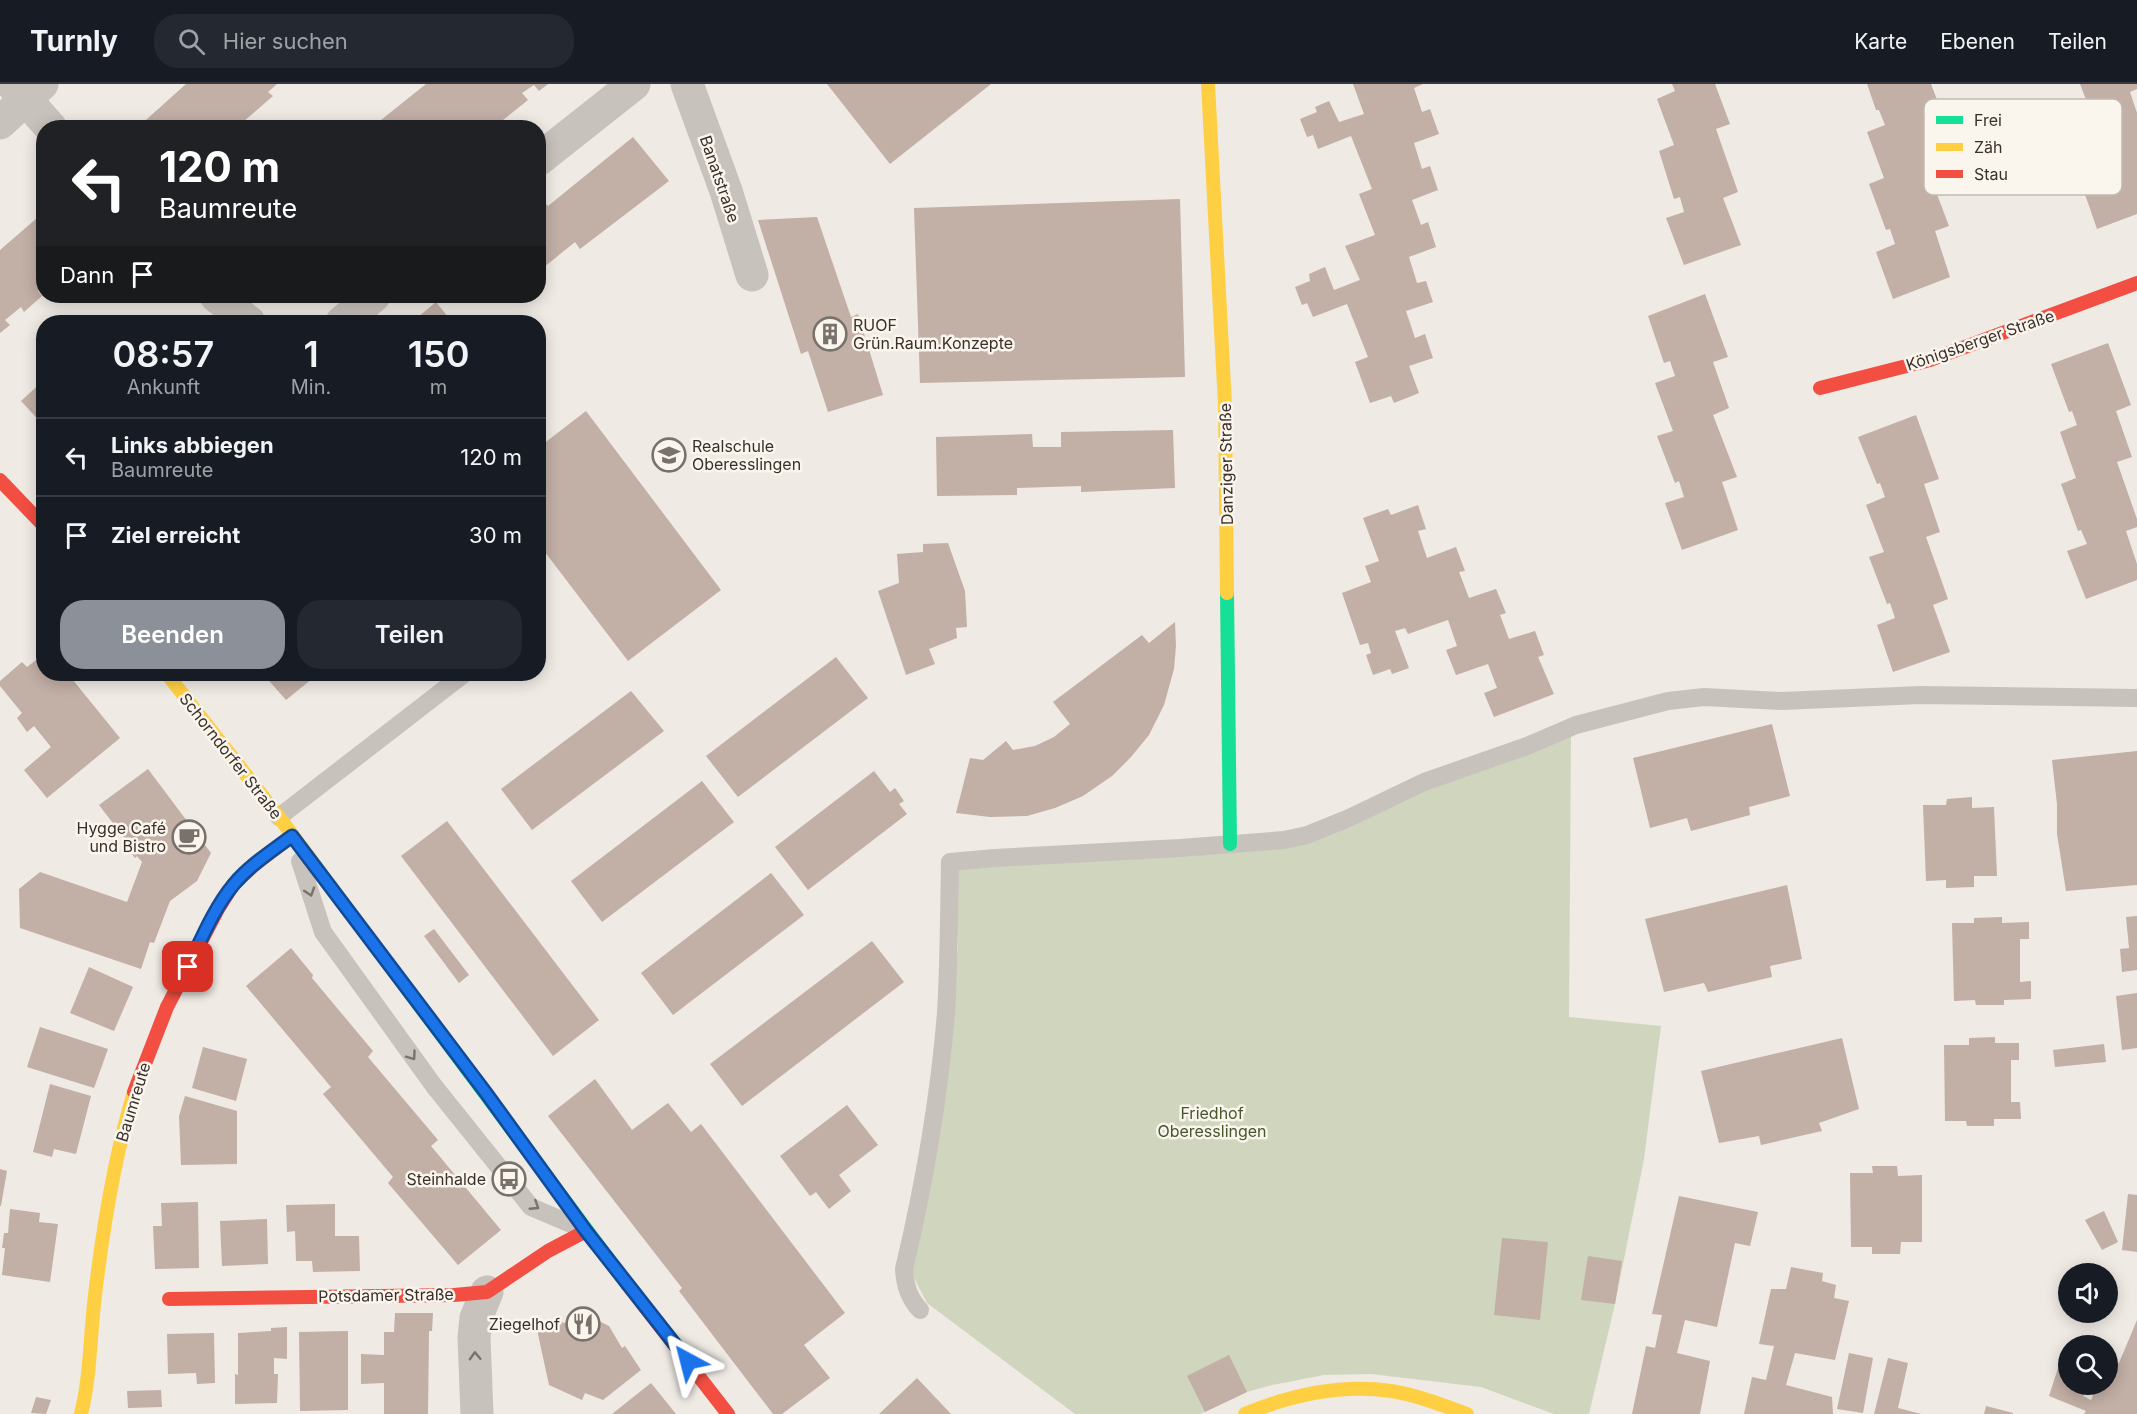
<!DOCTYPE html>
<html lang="de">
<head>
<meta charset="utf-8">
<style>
  :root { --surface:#171b24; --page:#242831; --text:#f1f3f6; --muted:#9ea1a6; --line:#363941; --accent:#8c9099 }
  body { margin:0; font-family:Inter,sans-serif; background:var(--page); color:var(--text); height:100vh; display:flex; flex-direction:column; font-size:22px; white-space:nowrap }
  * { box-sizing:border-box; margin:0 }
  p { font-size:20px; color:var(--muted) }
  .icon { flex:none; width:33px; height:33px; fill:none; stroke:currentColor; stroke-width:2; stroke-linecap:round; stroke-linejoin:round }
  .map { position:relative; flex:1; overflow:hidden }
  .drawer { position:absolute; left:36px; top:231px; width:510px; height:366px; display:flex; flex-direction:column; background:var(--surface); border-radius:24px; box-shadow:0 3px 15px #0003 }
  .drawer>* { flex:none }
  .top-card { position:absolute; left:36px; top:36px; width:510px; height:183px; border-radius:24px; box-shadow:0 3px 15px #0003; background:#202124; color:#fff; overflow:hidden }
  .tools { position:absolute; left:2058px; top:1179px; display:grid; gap:12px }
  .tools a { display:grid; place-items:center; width:60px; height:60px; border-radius:50%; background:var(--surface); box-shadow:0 3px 15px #0003; font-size:30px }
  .pin { position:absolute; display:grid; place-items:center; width:51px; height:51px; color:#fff; margin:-26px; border-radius:12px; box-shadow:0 3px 9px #0006 }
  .me { position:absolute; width:66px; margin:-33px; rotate:322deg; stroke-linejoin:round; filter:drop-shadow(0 0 4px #0008) }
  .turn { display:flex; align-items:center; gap:21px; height:126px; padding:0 24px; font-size:27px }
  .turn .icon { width:78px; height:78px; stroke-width:2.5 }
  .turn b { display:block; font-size:42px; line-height:51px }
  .then { display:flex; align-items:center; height:57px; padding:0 24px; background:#0003; gap:12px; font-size:22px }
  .eta { display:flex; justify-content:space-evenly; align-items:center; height:102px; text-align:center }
  .eta b { font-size:36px; font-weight:600; line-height:42px }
  .button { display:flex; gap:12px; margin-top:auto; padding:12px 24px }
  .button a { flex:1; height:69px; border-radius:24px; background:var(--accent); color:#fff; font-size:24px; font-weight:600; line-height:69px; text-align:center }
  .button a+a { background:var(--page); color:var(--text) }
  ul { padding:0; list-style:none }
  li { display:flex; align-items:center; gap:18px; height:78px; padding:0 24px; border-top:2px solid var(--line) }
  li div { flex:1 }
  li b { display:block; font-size:22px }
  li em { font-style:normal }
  header { display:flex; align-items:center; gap:36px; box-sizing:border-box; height:84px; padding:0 30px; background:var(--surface); border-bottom:2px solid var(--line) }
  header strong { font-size:28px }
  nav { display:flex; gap:33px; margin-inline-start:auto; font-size:21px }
  .search { width:420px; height:54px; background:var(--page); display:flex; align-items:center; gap:15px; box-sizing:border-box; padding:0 21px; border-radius:24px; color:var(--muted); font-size:22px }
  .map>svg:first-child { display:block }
  .green { fill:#d0d5be }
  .building { fill:#c2afa6 }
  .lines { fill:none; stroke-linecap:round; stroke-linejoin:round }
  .lane { stroke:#c8c2bd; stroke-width:18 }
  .street { stroke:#c8c2bd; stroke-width:33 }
  .fast { stroke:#16e098; stroke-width:14 }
  .slow { stroke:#ffcf43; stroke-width:14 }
  .jam { stroke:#f24e42; stroke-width:14 }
  .oneway { stroke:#7a726d }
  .route-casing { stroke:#114b97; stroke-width:15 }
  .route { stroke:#1a73e8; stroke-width:10 }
  .labels { text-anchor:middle; stroke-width:5; stroke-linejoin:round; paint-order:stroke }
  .street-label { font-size:16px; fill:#3a302b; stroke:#faf5ed }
  .poi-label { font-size:16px; fill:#3a302b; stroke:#faf5ed; text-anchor:end }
  .park-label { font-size:16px; fill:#47582e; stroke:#faf5ed }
  .key { fill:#faf5ed; stroke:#c0bab3; stroke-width:1.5 }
  .key-label { font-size:16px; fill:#3a302b }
</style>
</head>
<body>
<header>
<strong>Turnly</strong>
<div class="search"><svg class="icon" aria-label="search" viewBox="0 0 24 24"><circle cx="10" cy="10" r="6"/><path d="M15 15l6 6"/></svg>Hier suchen</div>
<nav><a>Karte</a><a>Ebenen</a><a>Teilen</a></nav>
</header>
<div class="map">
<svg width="2137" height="1330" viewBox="0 0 2137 1330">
  <rect width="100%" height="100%" fill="#efeae4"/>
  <!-- green -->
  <path class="green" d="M1571,651l-2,282 92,9 -17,133 -29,145 -26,110h-35l-73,-27 -110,-13 -47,1 -56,11 -21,6 -47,22h-125l-148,-111 -16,-31 34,-185 13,-142 -3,-78 349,-24 125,-57z"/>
  <!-- building -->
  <g class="building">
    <path d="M186,0h91l-9,8 5,4 -37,32h-6l-2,-3 -2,3h-89z"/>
    <path d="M426,0h122l-9,7 -5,-6 -12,8 6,7 -35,28h-122z"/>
    <path d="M827,0h164l-101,80z"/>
    <path d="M1353,0h70l-9,4 8,24 8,-3 9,25 -25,9 8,26 8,-3 8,24 -26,10 9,25 7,-3 8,25 -27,10 8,26 9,-2 7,21 -27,9 9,27 10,-4 8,24 -24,8 10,27 -25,10 -3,-7 -21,7 -15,-41 13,-5 -21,-53 -34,13 -6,-14 -5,2 -7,-18 15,-6 -1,-7 16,-7 9,23 26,-10 -15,-34 30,-11 -16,-41 13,-5 -21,-53 -33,13 -5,-14 -6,2 -7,-18 17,-7 -2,-5 14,-6 10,21 25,-8z"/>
    <path d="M1672,0h43l15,40 -14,5 22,63 -15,6 18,47 -57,20 -18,-47 18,-6 -4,-15 -6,2 -15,-48 15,-6 -17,-46 18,-8z"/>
    <path d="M1867,0h64l8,21 -16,7 17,45 -15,6 24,63 -14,5 15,46 -57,22 -17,-47 19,-8 -5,-15 -4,1 -17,-46 15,-6 -17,-46 18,-7 -6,-15h-3z"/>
    <path d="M2080,0h57v5l-7,3 7,21v101l-40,15 -17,-49 20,-7 -5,-14h-4l-17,-46 15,-6z"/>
    <path d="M633,53l36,44 -89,68 -5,-7 -37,30v-68l5,-3 5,5z"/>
    <path d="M1180,115l5,178 -265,6 -6,-175z"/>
    <path d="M44,128v74l-6,5 4,5 -18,16 -3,-5 -16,13 5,5 -10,8v-83z"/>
    <path d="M817,133l34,100 7,-3 25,81 -55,17 -20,-61 -7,3 -43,-134z"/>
    <path d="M1705,210l23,63 -15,5 16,46 -16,7 24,62 -15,5 16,48 -56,20 -17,-47 19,-6 -5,-16 -4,2 -18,-47 16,-5 -18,-48 20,-7 -5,-15 -6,2 -16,-47z"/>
    <path d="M436,218l16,20h-40z"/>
    <path d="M2108,259l23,62 -15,6 16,46 -15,5 20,57v8l-11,4 11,33v16l-51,19 -19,-48 20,-7 -6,-14 -3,1 -17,-47 15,-6 -16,-46 17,-7 -5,-14 -3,1 -18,-48z"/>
    <path d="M44,296v46l-23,-25z"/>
    <path d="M586,327l135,179 -93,71 -90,-118v-95z"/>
    <path d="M1916,331l23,64 -15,5 16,48 -14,5 22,62 -15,6 17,47 -57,20 -16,-47 18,-7 -5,-15 -3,1 -18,-47 15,-5 -18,-47 19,-8 -5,-14 -3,1 -19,-47z"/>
    <path d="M1173,346l2,58 -94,4v-6l-64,2v7l-80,1 -1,-59 96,-3 1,13h28v-15z"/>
    <path d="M1418,421l8,24 -8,2 9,27 29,-11 9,24 -6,1 10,26 27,-9 10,24 -6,2 9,24 26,-8 9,24 -6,2 16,37 -60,23 -10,-24 13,-5 -9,-24 -32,11 -10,-25 11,-4 -9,-26 -40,14 -3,-6 -10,3 14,37 -17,6 -2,-5 -17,6 -7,-20 5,-2 -3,-10 -8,2 -18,-52 29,-11 -6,-16 14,-5 -16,-43 25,-9 3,6z"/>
    <path d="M948,459l17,48 2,36 -11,1 1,10 -28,11 6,15 -29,11 -28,-84 21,-8 -2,-29 26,-2v-8z"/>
    <path d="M1175,538l1,24 -2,23 -10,36 -15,30 -18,22 -19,19 -29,20 -28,12 -28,8 -37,1 -34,-4 14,-55 13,2 23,-19 7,9 22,-4 19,-9 16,-13 -17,-22 89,-67 7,8z"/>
    <path d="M44,570v20h24l52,64 -73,60 -23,-28 27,-23 -17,-21 -7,6 -10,-14 5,-5 -22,-27v-5l22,-19 5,5z"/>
    <path d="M836,573l32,41 -130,99 -32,-41z"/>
    <path d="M263,590h55l-32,26z"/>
    <path d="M631,607l33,40 -132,99 -31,-41z"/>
    <path d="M1772,640l18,72 -41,11 1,8 -59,16 -4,-13 -37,10 -17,-70z"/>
    <path d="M2137,667v134l-71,6 -9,-57v-30l-5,-44z"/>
    <path d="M148,685l63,84 -14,28 -27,20 -16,42 -4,-1 -9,27 -121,-41 -1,-39 21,-17 87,30 15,-40 -5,-6 -2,2 -9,-12 3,-2 -30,-39z"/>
    <path d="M874,687l16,21 5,-4 9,13 -5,3 8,10 -99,76 -33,-43z"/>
    <path d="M702,697l32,41 -132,100 -31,-41z"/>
    <path d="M1972,713v11l22,-1 3,69h-23v11l-28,1v-8l-20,1 -3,-76h23l1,-6z"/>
    <path d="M447,737l152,199 -46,36 -152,-200z"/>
    <path d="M771,789l33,42 -131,100 -32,-42z"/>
    <path d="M1787,801l15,74 -32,7 2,11 -64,15 -4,-9 -40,9 -19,-73z"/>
    <path d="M2137,832v54l-15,2 -2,-23 9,-1 -3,-31z"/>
    <path d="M2002,833v6l27,-1v17h-9v43l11,-1v18l-27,1v5h-28l-1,-5 -21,1 -2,-78h22v-5z"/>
    <path d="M434,845l35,46 -10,8 -35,-47z"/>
    <path d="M872,857l32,41 -162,124 -32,-42z"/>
    <path d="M291,864l22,27 -1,3 61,73 -5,6 70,83 -7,6 70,84 -43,35 -70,-82 5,-6 -70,-83 8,-7 -85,-101z"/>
    <path d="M89,883l44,20 -19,44 -44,-18z"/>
    <path d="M2137,909v55l-15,2 -6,-54z"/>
    <path d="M40,943l68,22 -14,39 -67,-21z"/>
    <path d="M1995,953v6h24v17h-8v42h9l1,17h-27v7h-27l-1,-5h-21l-1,-76h25v-7z"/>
    <path d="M1842,954l17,71 -40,14 3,8 -61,14 -2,-9 -40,7 -18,-72z"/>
    <path d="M2104,960l2,18 -51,5 -2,-17z"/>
    <path d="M203,963l44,12 -11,42 -44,-13z"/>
    <path d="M595,995l37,51 36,-27 23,29 10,-8 144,189 -41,32 26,33 -48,36h-9l-94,-123 3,-3 -134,-172z"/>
    <path d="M50,1000l41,12 -15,58 -22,-5 -2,8 -19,-5z"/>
    <path d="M185,1012l52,15v53l-56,1 -2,-49z"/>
    <path d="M847,1021l31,40 -39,30 12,16 -22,18 -13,-17 -6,4 -30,-40z"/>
    <path d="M1872,1082h25l1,10 24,-1v67h-21l-1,12h-28v-7h-21l-1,-74h23z"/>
    <path d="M0,1085l7,2 -6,35h-1z"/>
    <path d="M2128,1110l9,1v57l-15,-2z"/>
    <path d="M1679,1112l79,16 -8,34 -15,-3 -18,84 -32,-7 -8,33 33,8 -10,53h-68l14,-68 9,2 7,-33 -10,-1z"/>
    <path d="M198,1118l1,66 -44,1 -2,-43h9l-1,-23z"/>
    <path d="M335,1120v32h24l1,35 -47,1 -1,-11h-16l-1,-30 -8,1 -1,-27z"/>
    <path d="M10,1125l30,4 -1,9 19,2 -8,58 -48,-7 3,-27h-3l2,-15h4z"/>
    <path d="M2104,1127l14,31 -16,8 -17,-30z"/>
    <path d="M267,1135l1,45 -46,2 -2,-45z"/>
    <path d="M1502,1154l46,4 -8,78 -46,-5z"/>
    <path d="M1588,1172l34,5 -7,43 -34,-4z"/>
    <path d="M1791,1183l32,6 -1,8 14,4 -2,13 15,3 -14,59 -40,-7 -9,32 46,12 1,17h-89l8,-37 14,3 8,-34 -15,-2 12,-55h15z"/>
    <path d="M395,1229h38l-1,18h-3l-1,83h-44v-31l-23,1v-30l23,1v-23h10z"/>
    <path d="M591,1233l18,9 13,22 3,-2 16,24 -38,30 -18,-7 -3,7 -33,-15 -13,-60 26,-4 1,2z"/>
    <path d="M2137,1236v94h-53l2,-3 -37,-15 11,-34 8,4v18h19l-4,12 8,4 7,-16h10v-21l1,-4 10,4z"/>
    <path d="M287,1243v32l-13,-1v16h4l-1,29 -42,1v-30l3,1v-42l33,-2v-3z"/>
    <path d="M348,1247v79l-48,1 -1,-79z"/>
    <path d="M214,1249l1,50 -18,1 -1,-11 -28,1 -1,-40z"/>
    <path d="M1849,1269l24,5 -10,55 -26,-4z"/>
    <path d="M1229,1271l18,37 -42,20 -18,-36z"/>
    <path d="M1888,1274l20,5 -10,45 23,6h-47z"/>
    <path d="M917,1294l34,36h-72z"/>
    <path d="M651,1299l25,31h-64z"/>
    <path d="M161,1306l1,17 -34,1 -1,-17z"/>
    <path d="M36,1313l15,3 -5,14 -15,-1z"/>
    <path d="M1986,1322l27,7v1h-29z"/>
  </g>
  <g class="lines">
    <!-- lane -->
    <g class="lane">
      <path d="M279,733l185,-143"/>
      <path d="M300,777l23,71 111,154 97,121 47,20"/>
      <path d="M920,1226c-11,-12 -15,-24 -16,-41 20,-84 35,-170 42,-256 3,-51 3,-101 4,-151l45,-4 185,-10 104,-8 23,-5 42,-17 75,-36 103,-36 49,-21 92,-24 36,-4 78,4 138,-6 217,3"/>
    </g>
    <!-- street -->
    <g class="street">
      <path d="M12,0l39,44"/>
      <path d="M687,0l39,107 26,84"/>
      <path d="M0,39l42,-39"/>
      <path d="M538,76l96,-76"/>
      <path d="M216,212l33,26"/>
      <path d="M342,238l32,-26"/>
      <path d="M477,1330l-3,-77 2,-19 11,-26"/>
    </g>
    <!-- fast -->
    <g class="fast">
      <path d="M1227,509l3,251"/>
      <path d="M378,866l249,334"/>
    </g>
    <!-- slow -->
    <g class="slow">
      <path d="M1208,0l17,321 2,188"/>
      <path d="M167,590l112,143 99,133"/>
      <path d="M81,1330c9,-36 9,-73 13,-110 8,-71 19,-143 40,-212"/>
      <path d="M1245,1330c46,-19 96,-30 146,-23 26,4 51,14 76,23"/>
    </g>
    <!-- jam -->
    <g class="jam">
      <path d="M1820,304l110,-28 207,-77"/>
      <path d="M0,396l44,46"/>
      <path d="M134,1008l33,-85 51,-98 15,-24 20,-19 39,-30"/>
      <path d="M627,1200l101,130"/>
      <path d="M169,1215l285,-4 33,-3 61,-41 38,-20"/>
    </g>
  </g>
  <!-- one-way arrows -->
  <defs><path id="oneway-chevron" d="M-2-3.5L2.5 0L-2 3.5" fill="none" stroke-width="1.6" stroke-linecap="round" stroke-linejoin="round" transform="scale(1.5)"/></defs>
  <g class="oneway">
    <use href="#oneway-chevron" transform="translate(310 808) rotate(72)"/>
    <use href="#oneway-chevron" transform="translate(412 972) rotate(54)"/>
    <use href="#oneway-chevron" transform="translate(535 1122) rotate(33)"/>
    <use href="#oneway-chevron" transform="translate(475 1272) rotate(-92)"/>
  </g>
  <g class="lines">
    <!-- route casing -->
    <g class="route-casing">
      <path id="route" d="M188,883c13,-27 26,-59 46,-83 16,-19 38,-33 58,-48l194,257 100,138 102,130"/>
    </g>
    <!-- route -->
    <use href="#route" class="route"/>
  </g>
  <!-- icons -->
  <defs>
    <g id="building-ring" transform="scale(1.725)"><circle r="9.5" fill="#faf5ed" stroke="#79716c" stroke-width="1.5"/><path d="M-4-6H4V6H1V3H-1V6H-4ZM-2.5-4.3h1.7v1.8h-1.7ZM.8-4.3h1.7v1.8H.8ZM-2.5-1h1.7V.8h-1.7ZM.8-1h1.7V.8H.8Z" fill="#79716c"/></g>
    <g id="school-ring" transform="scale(1.725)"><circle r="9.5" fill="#faf5ed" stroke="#79716c" stroke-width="1.5"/><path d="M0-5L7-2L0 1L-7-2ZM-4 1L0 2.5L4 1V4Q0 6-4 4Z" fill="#79716c"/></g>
    <g id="cafe-ring" transform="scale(1.725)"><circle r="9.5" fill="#faf5ed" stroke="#79716c" stroke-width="1.5"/><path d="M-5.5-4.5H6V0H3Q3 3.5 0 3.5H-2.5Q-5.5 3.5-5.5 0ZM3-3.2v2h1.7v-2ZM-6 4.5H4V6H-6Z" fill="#79716c"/></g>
    <g id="bus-ring" transform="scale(1.725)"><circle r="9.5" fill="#faf5ed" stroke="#79716c" stroke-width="1.5"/><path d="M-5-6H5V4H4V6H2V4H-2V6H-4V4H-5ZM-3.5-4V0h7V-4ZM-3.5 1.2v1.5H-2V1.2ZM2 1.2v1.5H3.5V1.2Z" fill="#79716c"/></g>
    <g id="restaurant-ring" transform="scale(1.725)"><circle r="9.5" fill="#faf5ed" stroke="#79716c" stroke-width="1.5"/><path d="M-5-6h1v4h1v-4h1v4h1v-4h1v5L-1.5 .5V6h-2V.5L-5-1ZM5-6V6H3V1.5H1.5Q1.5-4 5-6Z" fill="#79716c"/></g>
  </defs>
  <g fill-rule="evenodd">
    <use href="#building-ring" x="830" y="250"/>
    <use href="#school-ring" x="669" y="371"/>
    <use href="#cafe-ring" x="189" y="753"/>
    <use href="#bus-ring" x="509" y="1095"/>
    <use href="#restaurant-ring" x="583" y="1240"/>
  </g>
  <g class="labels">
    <!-- street labels -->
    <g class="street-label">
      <text transform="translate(720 95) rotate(71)" y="6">Banatstraße</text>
      <text transform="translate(1980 256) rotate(-19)" y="6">Königsberger Straße</text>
      <text transform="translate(1226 380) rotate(-91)" y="6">Danziger Straße</text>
      <text transform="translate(231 672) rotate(52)" y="6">Schorndorfer Straße</text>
      <text transform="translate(133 1018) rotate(-73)" y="6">Baumreute</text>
      <text transform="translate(386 1211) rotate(-1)" y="6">Potsdamer Straße</text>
    </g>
    <!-- poi labels -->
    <g class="poi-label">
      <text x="853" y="247" text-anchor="start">RUOF<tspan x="853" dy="18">Grün.Raum.Konzepte</tspan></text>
      <text x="692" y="368" text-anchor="start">Realschule<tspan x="692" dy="18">Oberesslingen</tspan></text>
      <text x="166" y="750">Hygge Café<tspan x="166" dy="18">und Bistro</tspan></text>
      <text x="486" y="1101">Steinhalde</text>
      <text x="560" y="1246">Ziegelhof</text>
    </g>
    <!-- park labels -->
    <g class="park-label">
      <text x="1212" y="1035">Friedhof<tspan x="1212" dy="18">Oberesslingen</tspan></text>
    </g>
  </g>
  <!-- legend -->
  <rect x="1924" y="15" width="198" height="96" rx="9" class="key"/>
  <rect x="1936" y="32" width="27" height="8" fill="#16e098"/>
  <rect x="1936" y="59" width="27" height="8" fill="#ffcf43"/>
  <rect x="1936" y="86" width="27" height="8" fill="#f24e42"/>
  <g class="key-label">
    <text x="1974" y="42">Frei</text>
    <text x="1974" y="69">Zäh</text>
    <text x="1974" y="96">Stau</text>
  </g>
</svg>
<div class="tools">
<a><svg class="icon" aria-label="sound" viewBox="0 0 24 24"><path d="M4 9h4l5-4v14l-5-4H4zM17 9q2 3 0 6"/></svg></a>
<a><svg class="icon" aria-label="search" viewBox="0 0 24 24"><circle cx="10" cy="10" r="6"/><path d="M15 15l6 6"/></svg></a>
</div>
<div class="pin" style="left:188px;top:883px;background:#d93025"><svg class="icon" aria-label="arrive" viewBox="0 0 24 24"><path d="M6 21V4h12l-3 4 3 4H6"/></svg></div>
<svg class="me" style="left:688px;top:1277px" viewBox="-20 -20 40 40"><path d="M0-17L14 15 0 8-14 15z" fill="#1a73e8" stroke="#fff" stroke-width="4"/></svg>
<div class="top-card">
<div class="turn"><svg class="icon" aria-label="left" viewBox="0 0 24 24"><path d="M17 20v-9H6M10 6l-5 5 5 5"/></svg><div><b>120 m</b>Baumreute</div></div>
<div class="then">Dann<svg class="icon" aria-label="arrive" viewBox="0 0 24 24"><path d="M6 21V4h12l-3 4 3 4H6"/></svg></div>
</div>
<section class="drawer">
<div class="eta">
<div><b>08:57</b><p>Ankunft</p></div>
<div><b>1</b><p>Min.</p></div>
<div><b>150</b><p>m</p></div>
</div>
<ul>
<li><svg class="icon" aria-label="left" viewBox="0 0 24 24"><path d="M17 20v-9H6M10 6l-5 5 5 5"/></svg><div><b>Links abbiegen</b><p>Baumreute</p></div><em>120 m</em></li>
<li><svg class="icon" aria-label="arrive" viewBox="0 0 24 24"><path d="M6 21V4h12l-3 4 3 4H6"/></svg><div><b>Ziel erreicht</b></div><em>30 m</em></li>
</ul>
<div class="button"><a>Beenden</a><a>Teilen</a></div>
</section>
</div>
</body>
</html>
